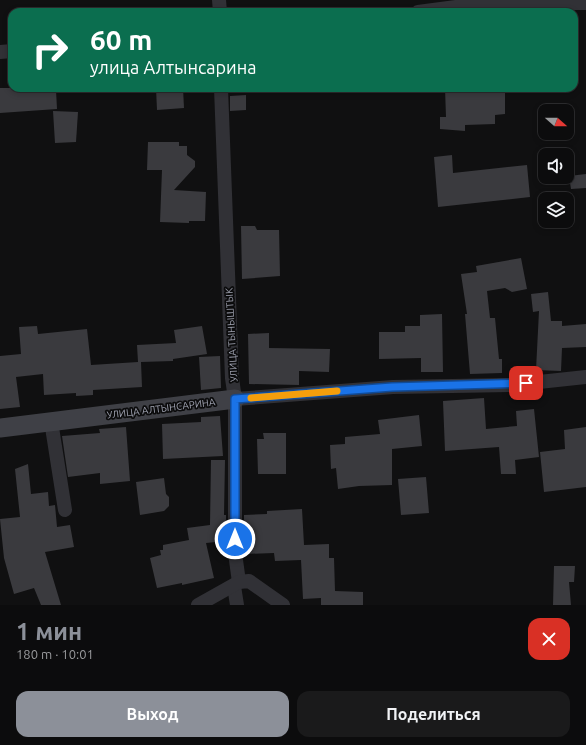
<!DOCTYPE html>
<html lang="ru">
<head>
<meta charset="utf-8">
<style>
  :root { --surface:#0c0c0d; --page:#1a1a1b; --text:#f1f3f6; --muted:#9a9b9d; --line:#2c2c2e; --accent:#8c9099 }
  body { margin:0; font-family:Ubuntu,sans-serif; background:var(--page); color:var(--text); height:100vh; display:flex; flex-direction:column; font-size:15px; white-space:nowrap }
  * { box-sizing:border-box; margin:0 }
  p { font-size:13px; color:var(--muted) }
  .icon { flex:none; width:22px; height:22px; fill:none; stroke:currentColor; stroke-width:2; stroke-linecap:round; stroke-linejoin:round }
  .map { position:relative; height:605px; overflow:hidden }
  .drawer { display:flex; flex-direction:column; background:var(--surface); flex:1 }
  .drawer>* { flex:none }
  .banner { position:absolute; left:8px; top:8px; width:570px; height:84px; border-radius:12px; box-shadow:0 2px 6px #0003,0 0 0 1px var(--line); background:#0b6e4f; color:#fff; overflow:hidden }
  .needle { width:26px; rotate:111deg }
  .fabs { position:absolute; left:538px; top:104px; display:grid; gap:8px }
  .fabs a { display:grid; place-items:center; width:36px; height:36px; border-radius:8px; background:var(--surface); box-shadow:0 2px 6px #0003,0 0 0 1px var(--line); font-size:20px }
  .pin { position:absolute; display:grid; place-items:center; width:34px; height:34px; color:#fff; margin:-17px; border-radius:8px; box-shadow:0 2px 6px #0006 }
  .me { position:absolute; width:44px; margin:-22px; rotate:0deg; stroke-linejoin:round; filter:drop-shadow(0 0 3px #0008) }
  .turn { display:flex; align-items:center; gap:14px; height:84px; padding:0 16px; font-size:18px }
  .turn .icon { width:52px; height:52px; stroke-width:2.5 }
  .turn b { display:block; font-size:28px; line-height:34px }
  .round { display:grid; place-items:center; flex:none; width:42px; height:42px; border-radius:12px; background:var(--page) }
  .headline { display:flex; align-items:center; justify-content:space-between; height:68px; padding:0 16px }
  h1 { font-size:24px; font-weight:700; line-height:30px; color:var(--accent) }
  .button { display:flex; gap:8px; margin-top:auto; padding:8px 16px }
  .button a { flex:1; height:46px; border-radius:12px; background:var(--accent); color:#fff; font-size:16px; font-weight:700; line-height:46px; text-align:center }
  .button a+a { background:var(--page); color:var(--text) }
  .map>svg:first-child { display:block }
  .building { fill:#3a3a3e }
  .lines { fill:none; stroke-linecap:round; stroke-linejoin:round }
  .street { stroke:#313136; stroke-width:14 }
  .secondary { stroke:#3f4046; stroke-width:19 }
  .route-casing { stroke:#114b97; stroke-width:10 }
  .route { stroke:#1a73e8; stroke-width:7 }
  .slow { stroke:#f59e0b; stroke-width:7 }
  .labels { text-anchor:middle; stroke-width:3.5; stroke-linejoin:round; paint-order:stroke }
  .street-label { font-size:10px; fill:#a1a4b2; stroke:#0b0b0c }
</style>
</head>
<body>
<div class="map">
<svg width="586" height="605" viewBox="0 0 586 605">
  <rect width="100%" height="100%" fill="#101011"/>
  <!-- building -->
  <g class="building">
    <path d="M0,88h50v2h6l1,19 -57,4z"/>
    <path d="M156,88h27l1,20 -27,2z"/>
    <path d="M445,88h60v26l-10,1v9l-30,1v6l-25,-2v-12h6z"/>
    <path d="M246,95v15l-16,1v-15z"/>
    <path d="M53,111l25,1 -2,30 -21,1z"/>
    <path d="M148,142h31v4h8v9l8,6v6l-21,23 32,2 -1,29h-16v2l-29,-1 2,-52h-15z"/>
    <path d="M452,155l1,18 74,-8 3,32 -92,10 -4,-50z"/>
    <path d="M586,174v14l-15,1 -2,-13z"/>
    <path d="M241,226h14l2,4h22l1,46 -38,3z"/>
    <path d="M521,258l6,31 -15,3 -7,-4 -18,3 3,27h5l4,41h3v14l-32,1 -5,-60h2l-6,-40 16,-2 -1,-6z"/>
    <path d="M548,292l3,29h11v5l24,-2v23l-24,1 -1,23 -25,-1 3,-59 -6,1 -2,-18z"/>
    <path d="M442,314l1,58h-22v-14l-42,1v-27h26v-6h15v-11z"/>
    <path d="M37,326l1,8 49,-5 4,36 47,-3 -1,-17 39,-2 -2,-13 28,-4 5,28 -34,5v2l-32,1 1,25 -49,3v5l-17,1v-3l-32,2 -1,-21 -27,3 4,30 -20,2v-53l21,-2 -2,-27z"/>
    <path d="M269,333v15l61,1 -1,23 -30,-1v14l-50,-1 -1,-50z"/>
    <path d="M220,356l1,32 -20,2 -2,-33z"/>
    <path d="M484,398l2,31 31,-3 -1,-15 18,-2 5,48 -24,3 1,14h-15l-2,-27 -54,4 -2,-50z"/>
    <path d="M419,415l3,31 -30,3v36l-33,1 -21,3 -2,-21 -5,1 -1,-24 15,-1v-7l35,-3 -2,-14z"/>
    <path d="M220,416l3,40 -60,3 -1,-35 39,-2v-5z"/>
    <path d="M126,427l4,54 -30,3v-11l-32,4 -6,-41 38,-3 -1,-4z"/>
    <path d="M586,427v60l-42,5 -4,-40 25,-3 -1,-19z"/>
    <path d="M263,433h23v41h-28l-1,-35h7z"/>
    <path d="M211,460h14l-1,55h2v26l-20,2 8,35 -32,7v-2l-25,5 -7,-30 11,-3 -1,-5h3v-5l26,-5 -2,-12 23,-3z"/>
    <path d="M28,464l3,30 17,-2 1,14 6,-1 2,22 13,-2 4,22 -29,5 16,53h-20l-7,-17 -20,6 -10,-36 -4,-39 20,-2 -5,-48z"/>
    <path d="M426,477l3,36 -28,2 -3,-36z"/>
    <path d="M164,478l2,16 3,3v9l-5,5 -24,4 -4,-33z"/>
    <path d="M302,509l2,36 25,-1v14h5l1,33 28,1v13h-42v-7l-18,1 -2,-39 -26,1 -1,-8 -30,1v-39l23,-1v-3z"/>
    <path d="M554,566h21l-1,16h-5l2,23h-18z"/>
  </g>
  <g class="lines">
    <!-- street -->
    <g class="street">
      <path d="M219,0l1,12"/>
      <path d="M418,12l38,-5 77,-4h53"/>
      <path d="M0,52l12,-1"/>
      <path d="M221,88l11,290 3,21v154l4,29"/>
      <path d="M235,399l158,-12 118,-2 75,-8"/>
      <path d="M51,421l14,89"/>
      <path d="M234,586l3,19"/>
      <path d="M198,605l41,-23 10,-1 34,24"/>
    </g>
    <!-- secondary -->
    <path class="secondary" d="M0,428l235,-29"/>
  </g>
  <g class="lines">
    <!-- route casing -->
    <g class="route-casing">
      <path id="route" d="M235,539v-140l157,-12 134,-4"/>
    </g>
    <!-- route -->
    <use href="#route" class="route"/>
    <!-- slow -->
    <path class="slow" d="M251,398l86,-7"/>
  </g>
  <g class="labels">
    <!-- street labels -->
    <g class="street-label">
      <text transform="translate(231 335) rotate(-93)" y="4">УЛИЦА ТЫНЫШТЫК</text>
      <text transform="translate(161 408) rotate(-7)" y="4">УЛИЦА АЛТЫНСАРИНА</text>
    </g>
  </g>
</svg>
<div class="fabs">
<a><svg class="needle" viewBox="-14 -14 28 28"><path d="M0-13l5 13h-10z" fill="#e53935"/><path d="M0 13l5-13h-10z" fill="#9a9b9d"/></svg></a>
<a><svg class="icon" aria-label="sound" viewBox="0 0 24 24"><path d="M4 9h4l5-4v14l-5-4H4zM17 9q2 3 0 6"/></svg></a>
<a><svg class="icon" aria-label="layers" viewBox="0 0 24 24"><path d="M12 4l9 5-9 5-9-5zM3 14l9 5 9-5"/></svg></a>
</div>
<div class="pin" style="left:526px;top:383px;background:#d93025"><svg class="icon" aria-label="arrive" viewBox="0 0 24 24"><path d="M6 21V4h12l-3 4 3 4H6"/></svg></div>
<svg class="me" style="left:235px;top:539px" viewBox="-20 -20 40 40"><circle r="17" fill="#1a73e8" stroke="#fff" stroke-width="3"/><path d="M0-11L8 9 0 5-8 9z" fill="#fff"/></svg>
<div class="banner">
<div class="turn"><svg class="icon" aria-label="right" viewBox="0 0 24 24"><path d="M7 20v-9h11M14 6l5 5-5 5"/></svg><div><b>60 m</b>улица Алтынсарина</div></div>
</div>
</div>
<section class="drawer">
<div class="headline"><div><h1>1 мин</h1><p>180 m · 10:01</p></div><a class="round" style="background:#d93025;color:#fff"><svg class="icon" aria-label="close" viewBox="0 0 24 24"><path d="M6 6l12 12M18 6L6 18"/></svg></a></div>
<div class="button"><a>Выход</a><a>Поделиться</a></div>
</section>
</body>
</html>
